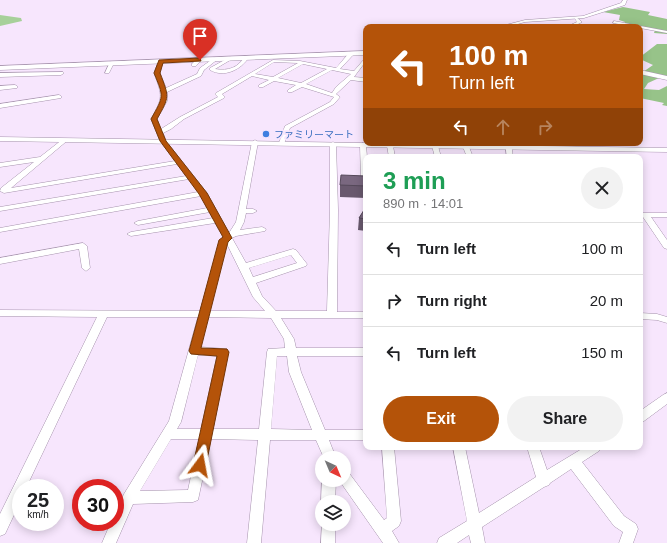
<!DOCTYPE html>
<html lang="en">
<head>
<meta charset="utf-8">
<style>
  :root { --surface:#fff; --page:#f2f2f2; --text:#202124; --muted:#757577; --line:#e0e0e0; --accent:#b45309 }
  body { margin:0; font-family:Arial,"Noto Sans JP",sans-serif; background:var(--page); color:var(--text); height:100vh; display:flex; flex-direction:column; font-size:15px; white-space:nowrap }
  * { box-sizing:border-box; margin:0 }
  p { font-size:13px; color:var(--muted) }
  .icon { flex:none; width:22px; height:22px; fill:none; stroke:currentColor; stroke-width:2; stroke-linecap:round; stroke-linejoin:round }
  .map { position:relative; flex:1; overflow:hidden }
  .details { position:absolute; left:363px; top:154px; width:280px; height:296px; display:flex; flex-direction:column; background:var(--surface); border-radius:8px; box-shadow:0 2px 10px #0003 }
  .details>* { flex:none }
  .banner { position:absolute; left:363px; top:24px; width:280px; height:122px; border-radius:8px; box-shadow:0 2px 10px #0003; background:#b45309; color:#fff; overflow:hidden }
  .needle { width:26px; rotate:136deg }
  .controls { position:absolute; left:315px; top:451px; display:grid; gap:8px }
  .controls a { display:grid; place-items:center; width:36px; height:36px; border-radius:50%; background:var(--surface); box-shadow:0 2px 10px #0003; font-size:20px }
  .speed { position:absolute; left:12px; top:479px; display:flex; gap:8px; font-size:20px; font-weight:700; text-align:center }
  .speed>* { display:grid; place-content:center; width:52px; height:52px; border-radius:50%; background:var(--surface); box-shadow:0 2px 10px #0003; line-height:1 }
  .speed small { font-size:10px; font-weight:400 }
  .speed .limit { border:6px solid #d22; background:#fff; color:#111 }
  .pin { position:absolute; display:grid; place-items:center; width:34px; height:34px; color:#fff; margin:-41px -17px; border-radius:50% 50% 50% 0; rotate:-45deg; box-shadow:0 0 4px #0007 }
  .pin .icon { rotate:45deg }
  .me { position:absolute; width:44px; margin:-22px; rotate:13deg; stroke-linejoin:round; filter:drop-shadow(0 0 3px #0008) }
  .turn { display:flex; align-items:center; gap:14px; height:84px; padding:0 20px; font-size:18px }
  .turn .icon { width:52px; height:52px; stroke-width:2.5 }
  .turn b { display:block; font-size:28px; line-height:34px }
  .lanes { display:flex; align-items:center; height:38px; padding:0 20px; background:#0003; justify-content:center; gap:20px; direction:ltr }
  .lanes .off { opacity:.35 }
  .round { display:grid; place-items:center; flex:none; width:42px; height:42px; border-radius:21px; background:var(--page) }
  .head { display:flex; align-items:center; justify-content:space-between; height:68px; padding:0 20px }
  h1 { font-size:24px; font-weight:800; line-height:30px; color:#1e9e55 }
  .primary-button { display:flex; gap:8px; margin-top:auto; padding:8px 20px }
  .primary-button a { flex:1; height:46px; border-radius:24px; background:var(--accent); color:#fff; font-size:16px; font-weight:800; line-height:46px; text-align:center }
  .primary-button a+a { background:var(--page); color:var(--text) }
  ul { padding:0; list-style:none }
  li { display:flex; align-items:center; gap:12px; height:52px; padding:0 20px; border-top:1px solid var(--line) }
  li div { flex:1 }
  li b { display:block; font-size:15px }
  li em { font-style:normal }
  .map>svg:first-child { display:block }
  .green { fill:#a7d09a }
  .forest { fill:#97c389 }
  .lines { fill:none; stroke-linecap:round; stroke-linejoin:round }
  .minor-casing { stroke:#a693ad; stroke-width:1 }
  .tertiary-casing { stroke:#a693ad; stroke-width:1 }
  .minor { fill:#fff; fill-rule:evenodd }
  .tertiary { fill:#fff; fill-rule:evenodd }
  .wall { fill:#69596e }
  .building { fill:#7a6880; stroke:#55495a }
  .route { fill:#b45309; stroke:#753606 }
  .shop-dot { fill:#3f7fe0; stroke:#f7e6fd; stroke-width:1.5 }
  .labels { text-anchor:middle; stroke-width:4; stroke-linejoin:round; paint-order:stroke }
  .far-shop-label { font-size:10px; fill:#366cbe; stroke:#f7e6fd; text-anchor:start }
</style>
</head>
<body>
<div class="map">
<svg width="667" height="543" viewBox="0 0 667 543">
  <rect width="100%" height="100%" fill="#f7e6fd"/>
  <!-- green -->
  <path class="green" d="M0,15l21,3 1,3 -22,5z"/>
  <!-- forest -->
  <g class="forest">
    <path d="M623,7l27,5 -2,3 19,4v15l-13,-1 1,-3 -31,-5 1,-3 -6,-2 1,-5 -17,-3z"/>
    <path d="M657,44h10v33l-24,-5 10,-7 -13,-6v-2z"/>
    <path d="M640,73l19,5 -11,5 -4,6 15,1 8,-4v20l-5,-1 2,-2 -24,-5z"/>
  </g>
  <g class="lines">
    <!-- minor casing -->
    <g class="minor-casing">
      <g id="minor">
        <path d="M574,17h2l6,5 -10,5h-6l11,-5z"/>
        <path d="M614,21l53,10v2l-54,-10z"/>
        <path d="M503,25l16,2h-17z"/>
        <path d="M350,52l3,3 -13,14 14,2 12,-14v4l-12,16 12,1v4l-15,-2 -15,14 4,3 -6,7 -44,24 -6,16 -5,-1 6,-17 45,-24 4,-5 -32,-10 -10,5h-4v-2l8,-5 -22,-4 -11,6h-4v-2l10,-5 -17,-4 -30,18 3,3 -1,1 -40,21 -13,10 -8,4 3,8 41,52 22,40 7,-11 16,-80 3,-2 3,2 -12,67h7l4,2 -4,2h-7l-2,9 -4,8 22,-3 4,2 -1,2 -29,5 -4,2 14,25 47,-14 3,1 11,14 -1,2 -50,17 6,13 14,15h51l3,-101v-66l3,-2 3,2 2,66 -1,102h29v6h-85l13,21 2,9h70v8h-69l4,16 24,58h41v10h-37l7,18h-12l-8,-18h-46l-9,103h-14l11,-103 -47,-1 -13,61 -5,2 -60,2 -17,39h-14l9,-21h4v-8l9,-20 45,-73 29,-104h-91l-81,171h-5v12l-16,34 -5,2v-22l97,-197 -97,-1v-6l200,1 20,-71 3,-3 -8,-14 -84,13 -4,-2 4,-2 82,-14 -3,-6 -72,13 -4,-2 4,-2 69,-13 -6,-12 -201,36v-4l198,-36 -9,-13 -189,32v-4l186,-31 -9,-12 -173,29 -4,-2 1,-3 33,-26 -34,5v-4l40,-6 23,-18 5,1 -57,48 164,-27 -15,-20 -9,-22c12,-22 12,-22 3,-46l5,-13 4,1 -3,12 6,15 31,-14 3,-6 14,-10 4,1 -14,11 -3,6 -34,16v9l-10,18 4,10 19,-12 38,-20 -3,-3 1,-1 57,-33 27,1 36,7zM274,62l24,1 -25,14 -18,-3zM303,64l24,5 -26,14 -23,-5zM332,70l19,4 -15,13 -4,6 -26,-9zM227,244l26,53 12,14h-55zM291,255l6,8 -44,14 -4,-9zM208,317l63,1 13,21 1,9 -17,1 -1,3 -8,77h-46l15,-77 -1,-3 -27,-2zM198,355l19,1 -16,73h-24l4,-7zM277,356h10l2,16 23,58 -41,-1zM171,439h28l-11,51 -48,1z"/>
        <path d="M245,56l4,1c-8,13 -25,21 -39,13v-2l20,-11 2,1v1l-17,10c14,2 23,-1 30,-13z"/>
        <path d="M198,58l4,1 -6,7h-4v-2z"/>
        <path d="M110,62l4,1 -5,10h-4z"/>
        <path d="M640,70l27,6v4l-27,-6z"/>
        <path d="M63,72l1,1 -3,2 -61,2v-4z"/>
        <path d="M15,85l2,1v2l-17,2v-4z"/>
        <path d="M59,95l2,1v2l-61,10v-4z"/>
        <path d="M363,143l3,2 1,12 -2,24 -4,-2 -1,-34z"/>
        <path d="M505,143h6l2,14h-6z"/>
        <path d="M390,144l3,2 2,11h-6l-2,-11z"/>
        <path d="M435,144l3,2 3,11h-6l-3,-11z"/>
        <path d="M466,145l3,2 4,10h-6l-4,-10z"/>
        <path d="M640,213h27v4h-16l16,23v9l-3,-1 -21,-31h-3z"/>
        <path d="M83,243l4,3 3,22 -4,3 -4,-3 -3,-19 -79,15v-6z"/>
        <path d="M640,313l17,1 10,3v6l-10,-3 -17,-1z"/>
        <path d="M667,393v11l-23,17 -4,2v-12l23,-16z"/>
        <path d="M382,447h12l7,74 -2,5 -7,5 7,12h-16l-44,-63h5v-9l5,2 35,47 3,-2z"/>
        <path d="M453,447h12l14,66 57,-36 -9,-30h12l8,23 38,-23h16l-2,4 -17,11 42,54 12,8 2,5 -5,14h-14l4,-11 -9,-6 -43,-57 -21,14 -1,2 -5,2 -62,40 3,16h-14l-2,-8 -12,8h-20l2,-5 28,-17z"/>
        <path d="M322,480h14l-1,22h-13v2l-1,-2z"/>
        <path d="M322,522v2h13v19h-14z"/>
      </g>
    </g>
    <!-- tertiary casing -->
    <g class="tertiary-casing">
      <g id="tertiary">
        <path d="M623,0h4l-2,5 -41,13 -59,4 -18,5h-9l27,-7 58,-4 38,-13z"/>
        <path d="M366,51v4l-366,15v-4z"/>
        <path d="M0,137l667,11v4l-667,-11z"/>
      </g>
    </g>
    <!-- minor -->
    <use href="#minor" class="minor"/>
    <!-- tertiary -->
    <use href="#tertiary" class="tertiary"/>
  </g>
  <!-- wall -->
  <g class="wall">
    <path d="M366,176v22l-26,-1v-12z"/>
    <path d="M366,209v22l-8,-1 1,-12z"/>
  </g>
  <!-- building -->
  <g class="building">
    <path d="M341,175l25,1v10l-26,-1z"/>
    <path d="M366,209v10l-7,-1 5,-8z"/>
  </g>
  <!-- route -->
  <path class="route" d="M200,58l1,3 -38,2 -3,10c9,24 10,23 -3,46l9,22 41,52 25,45 -4,4 -27,106 26,1 2,3 -23,113 -2,4 -4,2 -5,-2 -2,-4 24,-109 -26,-2 -2,-3 30,-111 4,-3 -24,-43 -39,-53 -9,-22c13,-23 13,-22 3,-46l5,-13z"/>
  <!-- markers -->
  <circle class="shop-dot" cx="266" cy="134" r="4"/>
  <g class="labels">
    <!-- far-shop labels -->
    <g class="far-shop-label">
      <text x="274" y="138">ファミリーマート</text>
    </g>
  </g>
</svg>
<div class="controls">
<a><svg class="needle" viewBox="-14 -14 28 28"><path d="M0-13l5 13h-10z" fill="#e53935"/><path d="M0 13l5-13h-10z" fill="#757577"/></svg></a>
<a><svg class="icon" aria-label="layers" viewBox="0 0 24 24"><path d="M12 4l9 5-9 5-9-5zM3 14l9 5 9-5"/></svg></a>
</div>
<div class="speed"><div>25<small>km/h</small></div><div class="limit">30</div></div>
<div class="pin" style="left:200px;top:60px;background:#d93025"><svg class="icon" aria-label="arrive" viewBox="0 0 24 24"><path d="M6 21V4h12l-3 4 3 4H6"/></svg></div>
<svg class="me" style="left:200px;top:465px" viewBox="-20 -20 40 40"><path d="M0-17L14 15 0 8-14 15z" fill="#b45309" stroke="#fff" stroke-width="4"/></svg>
<div class="banner">
<div class="turn"><svg class="icon" aria-label="left" viewBox="0 0 24 24"><path d="M17 20v-9H6M10 6l-5 5 5 5"/></svg><div><b>100 m</b>Turn left</div></div>
<div class="lanes"><svg class="icon" aria-label="left" viewBox="0 0 24 24"><path d="M17 20v-9H6M10 6l-5 5 5 5"/></svg><svg class="icon off" aria-label="ahead" viewBox="0 0 24 24"><path d="M12 20V5M6 11l6-6 6 6"/></svg><svg class="icon off" aria-label="right" viewBox="0 0 24 24"><path d="M7 20v-9h11M14 6l5 5-5 5"/></svg></div>
</div>
<section class="details">
<div class="head"><div><h1>3 min</h1><p>890 m · 14:01</p></div><a class="round"><svg class="icon" aria-label="close" viewBox="0 0 24 24"><path d="M6 6l12 12M18 6L6 18"/></svg></a></div>
<ul>
<li><svg class="icon" aria-label="left" viewBox="0 0 24 24"><path d="M17 20v-9H6M10 6l-5 5 5 5"/></svg><div><b>Turn left</b></div><em>100 m</em></li>
<li><svg class="icon" aria-label="right" viewBox="0 0 24 24"><path d="M7 20v-9h11M14 6l5 5-5 5"/></svg><div><b>Turn right</b></div><em>20 m</em></li>
<li><svg class="icon" aria-label="left" viewBox="0 0 24 24"><path d="M17 20v-9H6M10 6l-5 5 5 5"/></svg><div><b>Turn left</b></div><em>150 m</em></li>
</ul>
<div class="primary-button"><a>Exit</a><a>Share</a></div>
</section>
</div>
</body>
</html>
